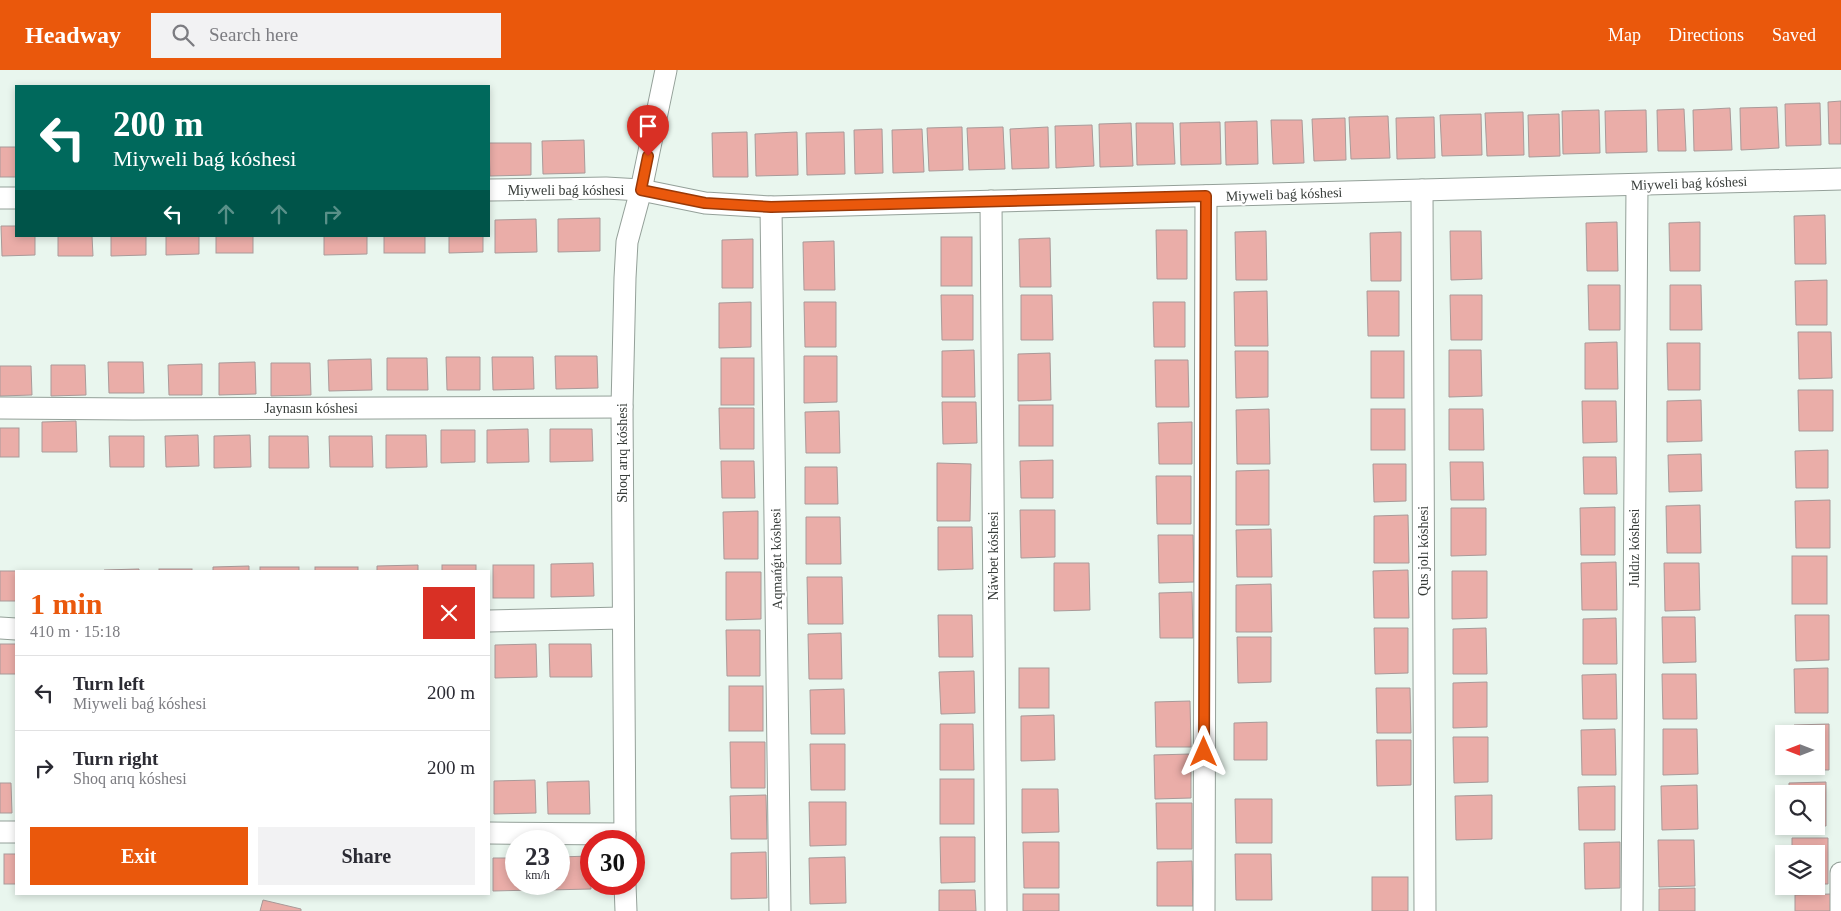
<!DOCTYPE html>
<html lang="en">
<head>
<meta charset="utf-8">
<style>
  :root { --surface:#fff; --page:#f2f2f3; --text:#2b2b33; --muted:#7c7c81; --line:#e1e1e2; --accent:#ea580c }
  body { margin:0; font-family:Georgia,serif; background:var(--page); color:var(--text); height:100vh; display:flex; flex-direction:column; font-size:19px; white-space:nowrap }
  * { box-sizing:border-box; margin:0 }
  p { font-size:16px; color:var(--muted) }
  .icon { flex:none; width:28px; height:28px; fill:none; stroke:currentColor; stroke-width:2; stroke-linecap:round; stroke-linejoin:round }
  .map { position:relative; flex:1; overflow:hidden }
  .side { position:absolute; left:15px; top:500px; width:475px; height:325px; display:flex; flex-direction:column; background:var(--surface); border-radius:0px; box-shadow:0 2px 8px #0003 }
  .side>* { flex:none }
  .hud { position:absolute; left:15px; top:15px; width:475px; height:152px; border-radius:0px; box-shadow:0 2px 8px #0003; background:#00695c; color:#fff; overflow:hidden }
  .needle { width:32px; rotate:270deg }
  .buttons { position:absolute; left:1775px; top:655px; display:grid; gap:10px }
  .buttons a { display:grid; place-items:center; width:50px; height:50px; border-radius:0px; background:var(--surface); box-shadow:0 2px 8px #0003; font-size:25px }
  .speed { position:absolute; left:505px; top:760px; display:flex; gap:10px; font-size:25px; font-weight:700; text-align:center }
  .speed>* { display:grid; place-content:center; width:65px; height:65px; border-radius:50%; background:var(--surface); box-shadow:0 2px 8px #0003; line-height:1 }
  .speed small { font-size:12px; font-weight:400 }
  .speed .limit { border:8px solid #d22; background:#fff; color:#111 }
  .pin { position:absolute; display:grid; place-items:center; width:42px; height:42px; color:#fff; margin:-51px -21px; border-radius:50% 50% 50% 0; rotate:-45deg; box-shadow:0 0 5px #0007 }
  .pin .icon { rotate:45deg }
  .me { position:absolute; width:55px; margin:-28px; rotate:0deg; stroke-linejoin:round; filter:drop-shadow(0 0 4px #0008) }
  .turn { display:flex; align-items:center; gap:18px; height:105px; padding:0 15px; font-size:22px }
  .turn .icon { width:65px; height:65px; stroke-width:2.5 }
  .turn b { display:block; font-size:35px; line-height:42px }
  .lanes { display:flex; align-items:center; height:48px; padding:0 15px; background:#0003; justify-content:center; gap:25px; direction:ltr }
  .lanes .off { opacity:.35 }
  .round { display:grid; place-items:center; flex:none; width:52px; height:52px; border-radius:0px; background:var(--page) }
  .summary { display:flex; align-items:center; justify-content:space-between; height:85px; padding:0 15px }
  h1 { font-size:30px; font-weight:600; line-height:38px; color:var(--accent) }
  .cta { display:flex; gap:10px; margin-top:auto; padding:10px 15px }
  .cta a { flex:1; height:58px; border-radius:0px; background:var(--accent); color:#fff; font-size:20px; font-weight:600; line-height:58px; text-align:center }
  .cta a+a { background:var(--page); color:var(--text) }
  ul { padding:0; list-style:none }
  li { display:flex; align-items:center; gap:15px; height:75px; padding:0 15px; border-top:1px solid var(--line) }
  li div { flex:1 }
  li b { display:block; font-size:19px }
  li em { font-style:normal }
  header { display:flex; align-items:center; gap:30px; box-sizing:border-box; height:70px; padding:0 25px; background:var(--accent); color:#fff }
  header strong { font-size:24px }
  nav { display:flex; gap:28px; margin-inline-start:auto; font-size:18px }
  .search { width:350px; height:45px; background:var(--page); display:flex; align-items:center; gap:12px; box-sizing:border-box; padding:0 18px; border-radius:0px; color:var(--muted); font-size:19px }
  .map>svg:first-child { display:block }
  .building { fill:#eaada8; stroke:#a99a99 }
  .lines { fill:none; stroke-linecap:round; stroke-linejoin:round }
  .minor-casing { stroke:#94a099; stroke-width:23 }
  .minor { stroke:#fff; stroke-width:21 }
  .route-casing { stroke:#983908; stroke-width:12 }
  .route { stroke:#ea580c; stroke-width:9 }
  .labels { text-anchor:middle; stroke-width:4.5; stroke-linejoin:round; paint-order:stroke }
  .street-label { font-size:14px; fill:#373c39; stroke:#fff }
</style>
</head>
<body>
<header>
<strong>Headway</strong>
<div class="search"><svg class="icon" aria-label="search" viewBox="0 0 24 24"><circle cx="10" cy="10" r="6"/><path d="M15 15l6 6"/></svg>Search here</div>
<nav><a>Map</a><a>Directions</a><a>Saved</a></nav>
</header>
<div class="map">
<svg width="1841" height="841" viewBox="0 0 1841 841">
  <rect width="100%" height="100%" fill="#e9f6ee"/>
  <!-- building -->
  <g class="building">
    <path d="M1841,31v43h-12l-1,-42z"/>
    <path d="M1820,33l1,42 -35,1 -1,-42z"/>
    <path d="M1777,37l2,41 -38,2 -1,-42z"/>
    <path d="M1730,38l2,42 -38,1 -1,-41z"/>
    <path d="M1684,39l2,42h-28l-1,-41z"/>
    <path d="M1599,40l1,43 -37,1 -1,-43z"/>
    <path d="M1646,40l1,42 -41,1 -1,-42z"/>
    <path d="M1523,42l1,43 -37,1 -2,-43z"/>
    <path d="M1481,44l1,41 -40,1 -2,-41z"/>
    <path d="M1559,44l1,42 -31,1 -1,-42z"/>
    <path d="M1388,46l2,42 -39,1 -2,-42z"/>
    <path d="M1434,47l1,41 -38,1 -1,-41z"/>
    <path d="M1345,48l1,42 -32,1 -2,-42z"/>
    <path d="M1271,50h31l2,43 -31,1z"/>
    <path d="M1257,51l1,43 -32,1 -1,-43z"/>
    <path d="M1220,52l1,42 -40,1 -1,-42z"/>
    <path d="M1131,53l2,43 -33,1 -1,-43z"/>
    <path d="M1136,53h37l2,41 -38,1z"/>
    <path d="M1092,55l2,41 -38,2 -1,-42z"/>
    <path d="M962,57l1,43 -34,1 -2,-43z"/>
    <path d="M1003,57l2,42 -36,1 -2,-42z"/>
    <path d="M1048,57l1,41 -37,1 -2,-40z"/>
    <path d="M882,59l1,44 -28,1 -1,-44z"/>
    <path d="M922,59l2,43 -31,1 -1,-43z"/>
    <path d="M747,62l1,45h-35l-1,-44z"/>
    <path d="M797,62l1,43 -42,1 -1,-42z"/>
    <path d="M844,62l1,42 -38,1 -1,-42z"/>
    <path d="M584,70l1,33 -42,1 -1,-33z"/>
    <path d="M489,73h42v32l-41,1z"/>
    <rect x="0" y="77" width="16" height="30"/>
    <path d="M1825,145l1,49h-31l-1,-48z"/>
    <path d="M600,148v33l-42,1v-33z"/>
    <path d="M536,149l1,33 -42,1v-33z"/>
    <path d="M1617,152l1,49h-31l-1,-48z"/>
    <path d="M1700,152v49h-30l-1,-48z"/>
    <path d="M1,156h15v10h19v19l-33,1z"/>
    <path d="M1156,160h31v49h-30z"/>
    <path d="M1266,161l1,49h-31l-1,-48z"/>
    <path d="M1450,161h31l1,48 -31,1z"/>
    <path d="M1401,162v49h-30l-1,-48z"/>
    <path d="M58,166h34l1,20h-35z"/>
    <path d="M111,166h35v19l-35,1z"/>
    <path d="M166,166h33v18l-33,1z"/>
    <rect x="216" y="166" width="37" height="17"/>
    <path d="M324,166h43v18l-43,1z"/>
    <rect x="384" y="166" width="41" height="17"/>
    <path d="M449,166h34v16l-34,1z"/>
    <rect x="941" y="167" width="31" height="49"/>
    <path d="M1050,168l1,49h-31l-1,-48z"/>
    <path d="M753,169v49h-31v-48z"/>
    <path d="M834,171l1,49h-31l-1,-48z"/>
    <path d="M1827,210v45h-31l-1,-44z"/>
    <path d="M1588,215h32v45h-31z"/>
    <path d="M1670,215h31l1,45h-32z"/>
    <path d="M1267,221l1,55h-33l-1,-54z"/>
    <path d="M1367,221h32v45h-31z"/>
    <path d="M941,225h32v45h-31z"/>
    <path d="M1021,225h31l1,45h-32z"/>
    <path d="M1450,225h32v45h-31z"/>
    <path d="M751,232v45l-32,1v-45z"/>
    <path d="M804,232h32v45h-31z"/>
    <path d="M1153,232h32v45h-31z"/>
    <path d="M1798,262h33l1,46 -33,1z"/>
    <path d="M1617,272l1,47h-33v-46z"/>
    <path d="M1667,273h33v47h-32z"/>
    <path d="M974,280l1,47h-33v-46z"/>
    <path d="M1449,280h32l1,46 -33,1z"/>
    <path d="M1235,281h33v46l-32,1z"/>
    <rect x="1371" y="281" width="33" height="47"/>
    <path d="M1050,283l1,47 -33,1v-47z"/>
    <path d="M555,286h42l1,32 -42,1z"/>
    <path d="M804,286h33v46l-33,1z"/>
    <path d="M446,287h34v33h-33z"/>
    <path d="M492,287h41l1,32 -41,1z"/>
    <path d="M387,288h40l1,32h-41z"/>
    <rect x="721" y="288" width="33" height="47"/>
    <path d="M371,289l1,31 -43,1 -1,-31z"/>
    <path d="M1155,290h33l1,47h-33z"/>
    <path d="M108,292h35l1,31h-35z"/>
    <path d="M255,292l1,32 -37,1v-32z"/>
    <path d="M271,293h39l1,32 -40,1z"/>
    <path d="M202,294v31h-33l-1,-30z"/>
    <path d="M51,295h34l1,30 -35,1z"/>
    <path d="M0,296h31l1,29 -32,1z"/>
    <path d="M1798,320h35v41h-34z"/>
    <path d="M1701,330l1,41 -35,1v-41z"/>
    <path d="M1582,331h34l1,41 -34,1z"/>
    <path d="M942,332h34l1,41 -34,1z"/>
    <rect x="1019" y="335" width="34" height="41"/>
    <path d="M719,338h35v41h-34z"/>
    <path d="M1269,339l1,55h-33l-1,-54z"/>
    <rect x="1371" y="339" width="34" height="41"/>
    <path d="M1449,339h34l1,41h-35z"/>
    <path d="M839,341l1,42h-34l-1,-41z"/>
    <path d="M76,351l1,31h-35v-30z"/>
    <path d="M1192,352v42h-33l-1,-41z"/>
    <rect x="0" y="358" width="19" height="29"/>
    <path d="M528,359l1,33 -42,1v-33z"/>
    <path d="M550,359h42l1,32 -43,1z"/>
    <path d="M441,360h34v32l-34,1z"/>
    <path d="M198,365l1,31 -33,1 -1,-31z"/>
    <path d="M250,365l1,32 -37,1v-32z"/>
    <path d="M386,365h40l1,32 -41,1z"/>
    <path d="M109,366h35v31h-34z"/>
    <path d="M269,366h39l1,32h-40z"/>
    <path d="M329,366h43l1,31h-43z"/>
    <path d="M1828,380v38h-32l-1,-37z"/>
    <path d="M1701,384l1,37 -33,1 -1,-37z"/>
    <path d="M1583,387h33l1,37h-33z"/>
    <path d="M1053,390v38h-32l-1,-37z"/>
    <path d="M721,391h33l1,37h-33z"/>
    <path d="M1450,392h33l1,38h-33z"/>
    <path d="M937,393l34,1 -1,57h-33z"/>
    <path d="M1373,394h33v37l-32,1z"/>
    <path d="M805,397h32l1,37h-33z"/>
    <path d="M1269,400v55h-33v-54z"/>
    <path d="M1156,406h35v48h-34z"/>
    <path d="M1830,430v48h-34l-1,-47z"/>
    <path d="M1700,435l1,48h-34l-1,-47z"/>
    <path d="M1615,437v48h-34l-1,-47z"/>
    <path d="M1451,438h35v47l-35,1z"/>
    <path d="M1020,440h35v47l-34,1z"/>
    <path d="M758,441v48h-34l-1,-47z"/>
    <path d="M1408,445l1,48h-35v-47z"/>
    <path d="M806,447h34l1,47h-35z"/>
    <path d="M938,457h34l1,42 -35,1z"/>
    <path d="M1271,459l1,48h-35l-1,-47z"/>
    <path d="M1158,465h35l1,47 -35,1z"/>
    <rect x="1792" y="486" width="35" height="48"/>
    <path d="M1616,492l1,48h-35l-1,-47z"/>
    <path d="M593,493l1,33 -43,1v-33z"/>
    <path d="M1054,493h35l1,47 -36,1z"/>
    <path d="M1664,493h35l1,47 -35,1z"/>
    <path d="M418,495v6h-41v-5z"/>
    <rect x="442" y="495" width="34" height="6"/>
    <rect x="493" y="495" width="41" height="33"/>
    <path d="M249,496v5h-36v-4z"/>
    <rect x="260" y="497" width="39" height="4"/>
    <rect x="315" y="497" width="43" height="4"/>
    <path d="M139,499v2h-35v-1z"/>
    <rect x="159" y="499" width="33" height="2"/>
    <path d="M1408,500l1,48h-35l-1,-47z"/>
    <path d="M0,501h29h-13v30h-16z"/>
    <path d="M1452,501h35v47l-35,1z"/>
    <path d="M726,502h35v47l-35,1z"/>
    <path d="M807,507h35l1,47h-35z"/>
    <path d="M1271,514l1,48h-36v-47z"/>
    <path d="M1192,522l1,46h-33l-1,-45z"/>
    <path d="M938,545h34l1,42h-34z"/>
    <path d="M1795,545h34v45l-33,1z"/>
    <path d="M1662,547h33l1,45 -33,1z"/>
    <path d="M1616,548l1,46h-34v-45z"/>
    <path d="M1374,558h34v45l-33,1z"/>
    <path d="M1486,558l1,46h-34v-45z"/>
    <path d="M726,560h34v46h-33z"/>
    <path d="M841,563l1,46h-33l-1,-45z"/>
    <path d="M1237,567h34v45l-33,1z"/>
    <rect x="0" y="574" width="16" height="30"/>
    <path d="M536,574l1,33 -42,1v-33z"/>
    <path d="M549,574h42l1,33h-42z"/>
    <rect x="1019" y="598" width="30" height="40"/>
    <path d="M1828,598v45h-33l-1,-44z"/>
    <path d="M974,601l1,42 -34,1 -2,-42z"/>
    <path d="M1616,604l1,45h-34l-1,-44z"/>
    <path d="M1662,604h34l1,45h-34z"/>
    <path d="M1487,612v45l-34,1v-45z"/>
    <rect x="729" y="616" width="34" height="45"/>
    <path d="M1376,618h34l1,45h-34z"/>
    <path d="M844,619l1,45h-34l-1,-44z"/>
    <path d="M1190,631l1,46h-35l-1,-45z"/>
    <path d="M1054,645l1,45 -34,1v-45z"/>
    <path d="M1267,652v38h-33v-37z"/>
    <path d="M940,654h33l1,46h-34z"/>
    <path d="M1829,654v46h-34v-4h21v-32h-22v-9z"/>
    <path d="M1615,659l1,46h-34l-1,-45z"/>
    <path d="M1663,659h34l1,45 -35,1z"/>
    <path d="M1453,667h35v45l-34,1z"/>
    <path d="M1376,670h35v45l-34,1z"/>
    <path d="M730,672h35v46h-34z"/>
    <path d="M810,674h35v46h-34z"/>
    <path d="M1191,684v44l-36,1 -1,-44z"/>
    <rect x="940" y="709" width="34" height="45"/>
    <path d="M535,710l1,33 -42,1v-33z"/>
    <path d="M589,711l1,33h-42l-1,-32z"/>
    <path d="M1826,712v44h-36h26v-32h-27v-11z"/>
    <path d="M0,713h11l1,30h-12z"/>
    <path d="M1697,715l1,44 -36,1 -1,-44z"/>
    <path d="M1615,716v44h-36l-1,-43z"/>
    <path d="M1022,719h36l1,43 -37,1z"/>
    <path d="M766,725l1,44h-36l-1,-43z"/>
    <path d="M1492,725v44l-36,1 -1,-44z"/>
    <path d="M1235,729h37v44h-36z"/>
    <path d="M809,732h37v43l-36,1z"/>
    <path d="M1156,733h36v46h-35z"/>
    <path d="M940,767h35v45l-34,1z"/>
    <path d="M1792,768h36v46h-12v-30h-24z"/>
    <path d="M1658,770h36l1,46 -36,1z"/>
    <path d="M1023,772h36v46h-35z"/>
    <path d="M1620,772v46l-35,1 -1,-46z"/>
    <path d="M766,782l1,46 -36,1v-46z"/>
    <rect x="4" y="784" width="12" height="30"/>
    <path d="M1235,784h36l1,46h-36z"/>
    <path d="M590,786l1,33 -42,1v-6h10v-27z"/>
    <path d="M845,787l1,46 -36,1 -1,-46z"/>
    <path d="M493,788h23v26h18v6l-41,1z"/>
    <path d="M1192,791l1,45h-36v-44z"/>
    <rect x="1372" y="807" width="36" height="34"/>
    <path d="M1695,818v23h-36v-22z"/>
    <path d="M939,820h36l1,21h-37z"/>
    <rect x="1023" y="824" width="36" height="17"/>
    <path d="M1831,824v17h-36v-16z"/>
    <path d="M263,830l38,9v2h-41z"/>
  </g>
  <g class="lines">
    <!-- minor casing -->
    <g class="minor-casing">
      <g id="minor">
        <path d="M489,120l117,-2 35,2 64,13 66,4 1070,-28"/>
        <path d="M1422,120l3,721"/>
        <path d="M0,128h16"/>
        <path d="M991,131l5,710"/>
        <path d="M771,137l9,704"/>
        <path d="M0,338l133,1 489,-2"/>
        <path d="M489,551l134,-3"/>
        <path d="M0,558l16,1"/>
        <path d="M0,762h16"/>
        <path d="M489,763l136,1"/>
        <path d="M625,771l-3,-434 3,-129 2,-36 14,-52 25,-120"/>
        <path d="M625,814l1,27"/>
        <path d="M1204,841l2,-715"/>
        <path d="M1632,841l5,-726"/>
        <path d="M1841,841v-38"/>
      </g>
    </g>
    <!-- minor -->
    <use href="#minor" class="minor"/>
  </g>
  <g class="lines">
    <!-- route casing -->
    <g class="route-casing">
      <path id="route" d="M648,86l-7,34 64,13 66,4 435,-11 -2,556"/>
    </g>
    <!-- route -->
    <use href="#route" class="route"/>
  </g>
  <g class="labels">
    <!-- street labels -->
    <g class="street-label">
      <text transform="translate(1689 113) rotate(-2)" y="5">Miyweli baǵ kóshesi</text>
      <text x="566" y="125">Miyweli baǵ kóshesi</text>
      <text transform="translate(1284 124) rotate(-2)" y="5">Miyweli baǵ kóshesi</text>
      <text x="311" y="343">Jaynasın kóshesi</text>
      <text transform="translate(622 383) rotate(-90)" y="5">Shoq arıq kóshesi</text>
      <text transform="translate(1634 478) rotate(-90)" y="5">Juldız kóshesi</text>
      <text transform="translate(1423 481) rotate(-90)" y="5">Qus jolı kóshesi</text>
      <text transform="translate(993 486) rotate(-90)" y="5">Náwbet kóshesi</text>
      <text transform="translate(776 489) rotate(-91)" y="5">Aqmańǵıt kóshesi</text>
    </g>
  </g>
</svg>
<div class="buttons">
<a><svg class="needle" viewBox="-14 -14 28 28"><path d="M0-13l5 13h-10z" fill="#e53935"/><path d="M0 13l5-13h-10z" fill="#7c7c81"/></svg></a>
<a><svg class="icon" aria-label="search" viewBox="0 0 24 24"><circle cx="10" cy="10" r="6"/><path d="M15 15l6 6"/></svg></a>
<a><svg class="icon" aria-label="layers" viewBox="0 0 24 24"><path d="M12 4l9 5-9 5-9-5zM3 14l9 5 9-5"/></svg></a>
</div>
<div class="speed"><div>23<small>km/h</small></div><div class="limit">30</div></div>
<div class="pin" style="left:648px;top:86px;background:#d93025"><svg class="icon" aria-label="arrive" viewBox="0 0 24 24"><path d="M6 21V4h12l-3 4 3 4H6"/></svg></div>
<svg class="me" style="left:1204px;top:682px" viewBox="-20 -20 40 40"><path d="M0-17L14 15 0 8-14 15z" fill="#ea580c" stroke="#fff" stroke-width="4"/></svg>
<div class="hud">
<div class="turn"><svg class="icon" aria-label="left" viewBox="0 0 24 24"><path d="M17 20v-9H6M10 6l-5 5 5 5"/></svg><div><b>200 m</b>Miyweli baǵ kóshesi</div></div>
<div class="lanes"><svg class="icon" aria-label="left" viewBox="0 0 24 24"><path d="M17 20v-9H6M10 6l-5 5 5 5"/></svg><svg class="icon off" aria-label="ahead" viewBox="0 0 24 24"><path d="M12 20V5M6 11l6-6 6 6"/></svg><svg class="icon off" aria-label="ahead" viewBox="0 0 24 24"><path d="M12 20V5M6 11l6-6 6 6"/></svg><svg class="icon off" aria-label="right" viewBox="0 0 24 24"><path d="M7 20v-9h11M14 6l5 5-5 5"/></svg></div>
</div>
<section class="side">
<div class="summary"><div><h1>1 min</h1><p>410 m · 15:18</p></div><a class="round" style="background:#d93025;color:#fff"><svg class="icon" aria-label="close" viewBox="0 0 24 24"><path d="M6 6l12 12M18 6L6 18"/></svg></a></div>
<ul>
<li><svg class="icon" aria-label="left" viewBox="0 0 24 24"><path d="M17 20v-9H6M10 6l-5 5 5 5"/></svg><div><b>Turn left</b><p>Miyweli baǵ kóshesi</p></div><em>200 m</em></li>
<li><svg class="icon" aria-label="right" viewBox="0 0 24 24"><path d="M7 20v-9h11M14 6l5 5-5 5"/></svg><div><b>Turn right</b><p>Shoq arıq kóshesi</p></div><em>200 m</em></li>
</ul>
<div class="cta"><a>Exit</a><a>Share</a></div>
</section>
</div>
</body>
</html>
